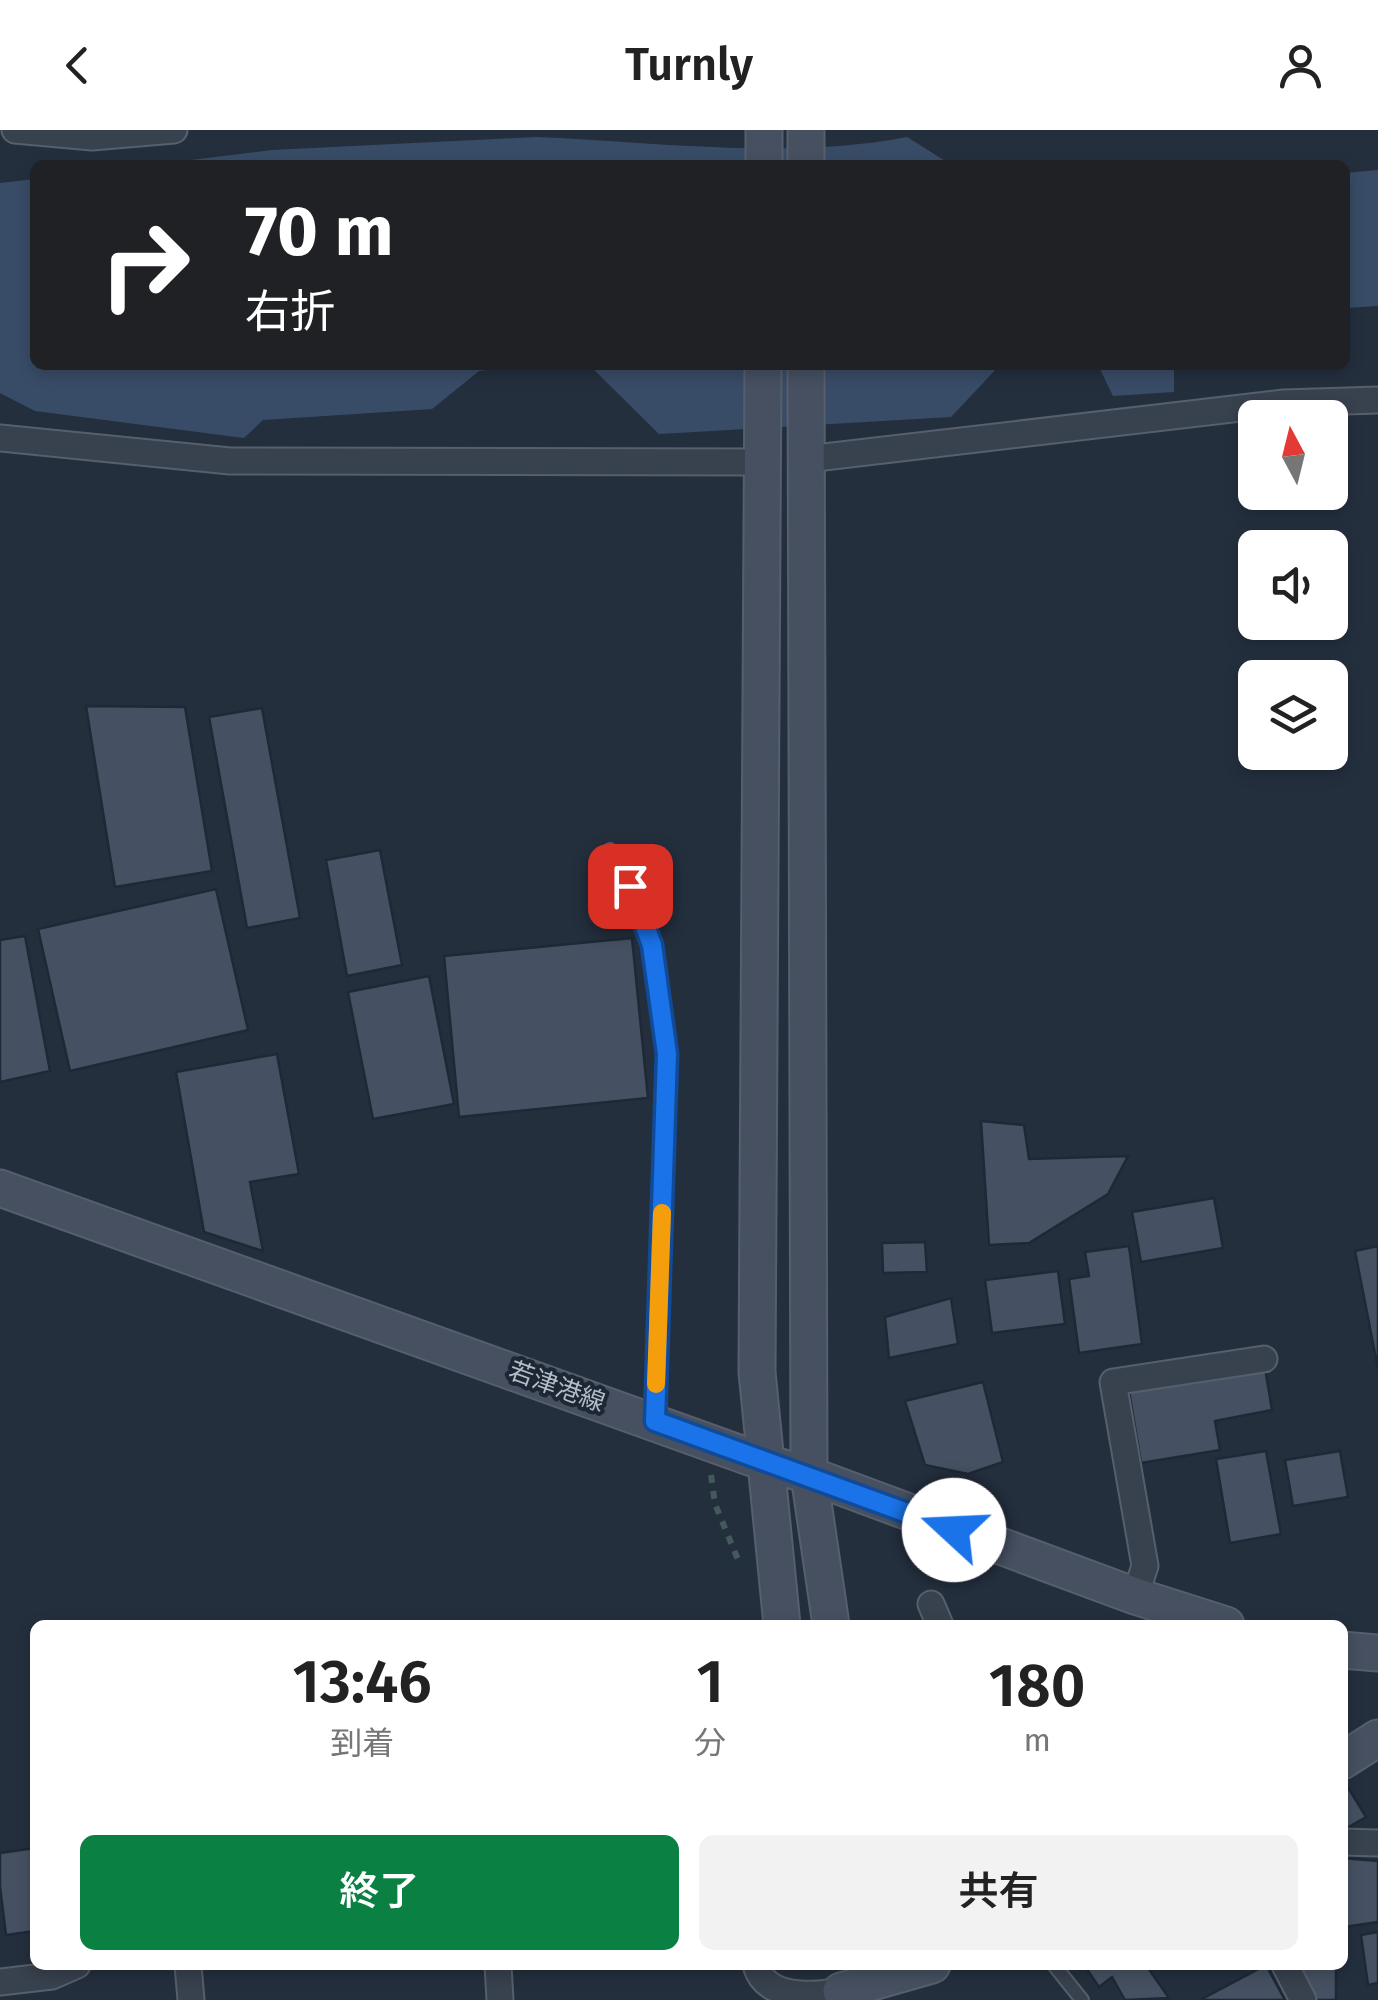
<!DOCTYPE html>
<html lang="ja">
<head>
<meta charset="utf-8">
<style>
  :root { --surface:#fff; --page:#f2f2f2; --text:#222; --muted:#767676; --accent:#0b8043 }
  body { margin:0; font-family:"Fira Sans","Noto Sans JP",sans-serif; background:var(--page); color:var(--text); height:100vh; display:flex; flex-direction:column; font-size:38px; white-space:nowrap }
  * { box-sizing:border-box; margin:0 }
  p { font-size:32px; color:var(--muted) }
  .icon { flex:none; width:55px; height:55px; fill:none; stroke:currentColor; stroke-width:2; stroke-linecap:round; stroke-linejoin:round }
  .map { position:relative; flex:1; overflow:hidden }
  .side { position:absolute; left:30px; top:1490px; width:1318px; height:350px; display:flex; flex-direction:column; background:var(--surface); border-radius:15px; box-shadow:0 5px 15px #0003 }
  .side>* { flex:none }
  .banner { position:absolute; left:30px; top:30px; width:1320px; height:210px; border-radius:15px; box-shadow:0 5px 15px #0003; background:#202124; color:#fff; overflow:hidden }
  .needle { width:65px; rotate:353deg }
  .tools { position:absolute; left:1238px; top:270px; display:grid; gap:20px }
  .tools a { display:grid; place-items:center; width:110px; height:110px; border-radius:15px; background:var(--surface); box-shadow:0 5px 15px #0003; font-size:50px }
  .pin { position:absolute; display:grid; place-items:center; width:85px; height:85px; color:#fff; margin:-42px; border-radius:20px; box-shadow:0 5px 15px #0006 }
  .me { position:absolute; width:110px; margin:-55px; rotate:290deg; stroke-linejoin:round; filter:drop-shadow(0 0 8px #0008) }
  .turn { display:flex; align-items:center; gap:35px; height:210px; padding:0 50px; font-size:45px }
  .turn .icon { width:130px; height:130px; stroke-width:2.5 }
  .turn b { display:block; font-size:70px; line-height:85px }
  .eta { display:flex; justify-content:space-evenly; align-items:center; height:170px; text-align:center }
  .eta b { font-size:60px; font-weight:600; line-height:70px }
  .cta { display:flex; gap:20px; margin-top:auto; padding:20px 50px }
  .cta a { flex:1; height:115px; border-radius:15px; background:var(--accent); color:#fff; font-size:40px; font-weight:600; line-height:115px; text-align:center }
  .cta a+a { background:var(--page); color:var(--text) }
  header { display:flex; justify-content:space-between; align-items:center; height:130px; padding:0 50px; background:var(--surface); font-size:45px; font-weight:600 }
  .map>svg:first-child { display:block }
  .water { fill:#394c67 }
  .building { fill:#455162; stroke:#1f2835; stroke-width:2.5 }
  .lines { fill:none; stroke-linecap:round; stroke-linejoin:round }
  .lane-casing { stroke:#565f6c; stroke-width:16 }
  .street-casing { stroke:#565f6c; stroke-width:29 }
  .secondary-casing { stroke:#565f6c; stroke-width:39 }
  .path { stroke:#44595c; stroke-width:6; stroke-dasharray:8 8; stroke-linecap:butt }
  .lane { stroke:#38414e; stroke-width:12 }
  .street { stroke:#38414e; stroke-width:25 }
  .secondary { stroke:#465061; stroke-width:35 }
  .route-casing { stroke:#114b97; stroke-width:25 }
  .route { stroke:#1a73e8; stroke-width:18 }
  .slow { stroke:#f59e0b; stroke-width:18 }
  .labels { text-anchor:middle; stroke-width:8; stroke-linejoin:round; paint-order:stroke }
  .street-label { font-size:25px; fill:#b4bcc9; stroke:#1d2633 }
</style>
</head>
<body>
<header><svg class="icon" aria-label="back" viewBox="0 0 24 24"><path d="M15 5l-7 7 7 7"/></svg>Turnly<svg class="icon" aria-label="person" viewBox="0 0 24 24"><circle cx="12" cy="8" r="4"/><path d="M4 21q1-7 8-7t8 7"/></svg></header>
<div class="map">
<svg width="1378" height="1870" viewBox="0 0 1378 1870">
  <rect width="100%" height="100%" fill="#242f3e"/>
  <!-- water -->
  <g class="water">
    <path d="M536,7c120,5 253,23 371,0l40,25 48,3h-845l122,-15z"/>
    <path d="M1378,40v136l-33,2v-135z"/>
    <path d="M35,49v186h494l-50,6 -47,38 -169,11 -19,18 -209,-27 -35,-18v-210z"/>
    <path d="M589,235h411l-49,52 -292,17z"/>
    <path d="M1098,235h76v27l-61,4z"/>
  </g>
  <!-- building -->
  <g class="building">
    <path d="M86,576l99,1 27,164 -97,16z"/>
    <path d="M262,578l38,210 -53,10 -38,-211z"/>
    <path d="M380,720l22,115 -55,11 -21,-116z"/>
    <path d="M216,759l32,141 -178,41 -32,-142z"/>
    <path d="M25,806l25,135 -50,11v-142z"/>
    <path d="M632,808l16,160 -189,19 -15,-161z"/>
    <path d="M429,846l25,128 -81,15 -25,-127z"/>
    <path d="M277,924l22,120 -49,8 13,69 -59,-19 -28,-160z"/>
    <path d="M981,991l43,4 5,34 99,-3 -20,38 -79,49 -40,2z"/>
    <path d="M1214,1068l9,50 -82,14 -9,-50z"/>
    <path d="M925,1112l2,30 -44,1 -1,-30z"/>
    <path d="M1129,1116l13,98 -63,9 -10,-74 20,-3 -4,-24z"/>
    <path d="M1378,1116v123l-23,-118z"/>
    <path d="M1058,1141l7,53 -73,9 -7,-53z"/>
    <path d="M951,1168l7,46 -69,14 -4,-41z"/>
    <path d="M1265,1238l7,42 -57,11 5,29 -79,13 -12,-72z"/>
    <path d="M983,1252l20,80 -35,12 -43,-9 -20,-64z"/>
    <path d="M1266,1321l15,83 -51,9 -14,-84z"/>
    <path d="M1340,1321l8,46 -55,9 -8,-46z"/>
    <path d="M1349,1659l17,28 -19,11 -5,-7v-28z"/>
    <path d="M35,1718v83l-29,4 -6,-48v-34z"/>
    <path d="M1342,1728l36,3v61l-34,5z"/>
    <path d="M1378,1802v51l-10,2 -7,-50z"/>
    <path d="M1084,1835h62l23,33 -44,2 -13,-23 -13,10z"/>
    <path d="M1266,1835l19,35h-85z"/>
    <path d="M1295,1835h41v35h-23z"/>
  </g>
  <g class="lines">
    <!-- lane casing -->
    <g class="lane-casing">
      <g id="lane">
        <path d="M610,720l20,36 22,59 15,109 -12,363"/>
        <path d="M1054,1835l28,35"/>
      </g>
    </g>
    <!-- street casing -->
    <g class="street-casing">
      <g id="street">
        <path d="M15,0l77,7 82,-7"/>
        <path d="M0,308l230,23 533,1"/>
        <path d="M807,329l477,-56 94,-3"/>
        <path d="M1135,1466l10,-30 -32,-184 151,-23"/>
        <path d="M931,1474l9,21"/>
        <path d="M1342,1712l36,1"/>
        <path d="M188,1835l3,35"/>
        <path d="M498,1835l2,35"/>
        <path d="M756,1835c9,35 58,31 85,26"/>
        <path d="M1285,1835l18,35"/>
        <path d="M0,1852l52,-6 25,-11"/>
      </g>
    </g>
    <!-- secondary casing -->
    <g class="secondary-casing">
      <g id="secondary">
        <path d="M764,35v-35"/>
        <path d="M806,35v-35"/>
        <path d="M763,235l-6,1007 25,253"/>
        <path d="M806,235l3,1110 22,150"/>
        <path d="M0,1058l766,275 43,12 326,121 91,29"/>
        <path d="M1342,1520l36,3"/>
        <path d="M1342,1631l36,-23"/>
        <path d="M841,1861l91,-26"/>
      </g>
    </g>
    <!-- path -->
    <path class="path" d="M711,1345l4,29 24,58"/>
    <!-- lane -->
    <use href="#lane" class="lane"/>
    <!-- street -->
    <use href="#street" class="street"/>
    <!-- secondary -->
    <use href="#secondary" class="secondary"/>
  </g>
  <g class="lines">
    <!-- route casing -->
    <g class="route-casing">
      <path id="route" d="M630,756l22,59 15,109 -12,367 299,109"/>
    </g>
    <!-- route -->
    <use href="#route" class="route"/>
    <!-- slow -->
    <path class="slow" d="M656,1254l6,-171"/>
  </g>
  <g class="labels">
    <!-- street labels -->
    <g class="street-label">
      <text transform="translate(557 1256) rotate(20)" y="9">若津港線</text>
    </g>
  </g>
</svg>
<div class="tools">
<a><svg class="needle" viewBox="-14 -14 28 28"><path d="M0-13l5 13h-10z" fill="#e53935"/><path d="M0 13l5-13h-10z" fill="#767676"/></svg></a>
<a><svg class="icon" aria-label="sound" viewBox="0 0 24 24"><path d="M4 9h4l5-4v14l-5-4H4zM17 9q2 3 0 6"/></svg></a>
<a><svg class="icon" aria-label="layers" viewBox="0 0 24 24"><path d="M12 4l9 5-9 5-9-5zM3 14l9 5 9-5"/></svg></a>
</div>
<div class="pin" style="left:630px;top:756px;background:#d93025"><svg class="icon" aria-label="arrive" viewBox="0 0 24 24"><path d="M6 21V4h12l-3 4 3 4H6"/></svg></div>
<svg class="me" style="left:954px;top:1400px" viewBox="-20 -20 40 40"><circle r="19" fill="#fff"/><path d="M0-13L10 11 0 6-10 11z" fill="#1a73e8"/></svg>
<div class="banner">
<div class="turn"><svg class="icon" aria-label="right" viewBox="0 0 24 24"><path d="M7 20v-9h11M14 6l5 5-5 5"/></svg><div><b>70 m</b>右折</div></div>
</div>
<section class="side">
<div class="eta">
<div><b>13:46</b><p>到着</p></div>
<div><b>1</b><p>分</p></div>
<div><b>180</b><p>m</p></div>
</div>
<div class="cta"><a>終了</a><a>共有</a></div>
</section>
</div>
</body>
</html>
